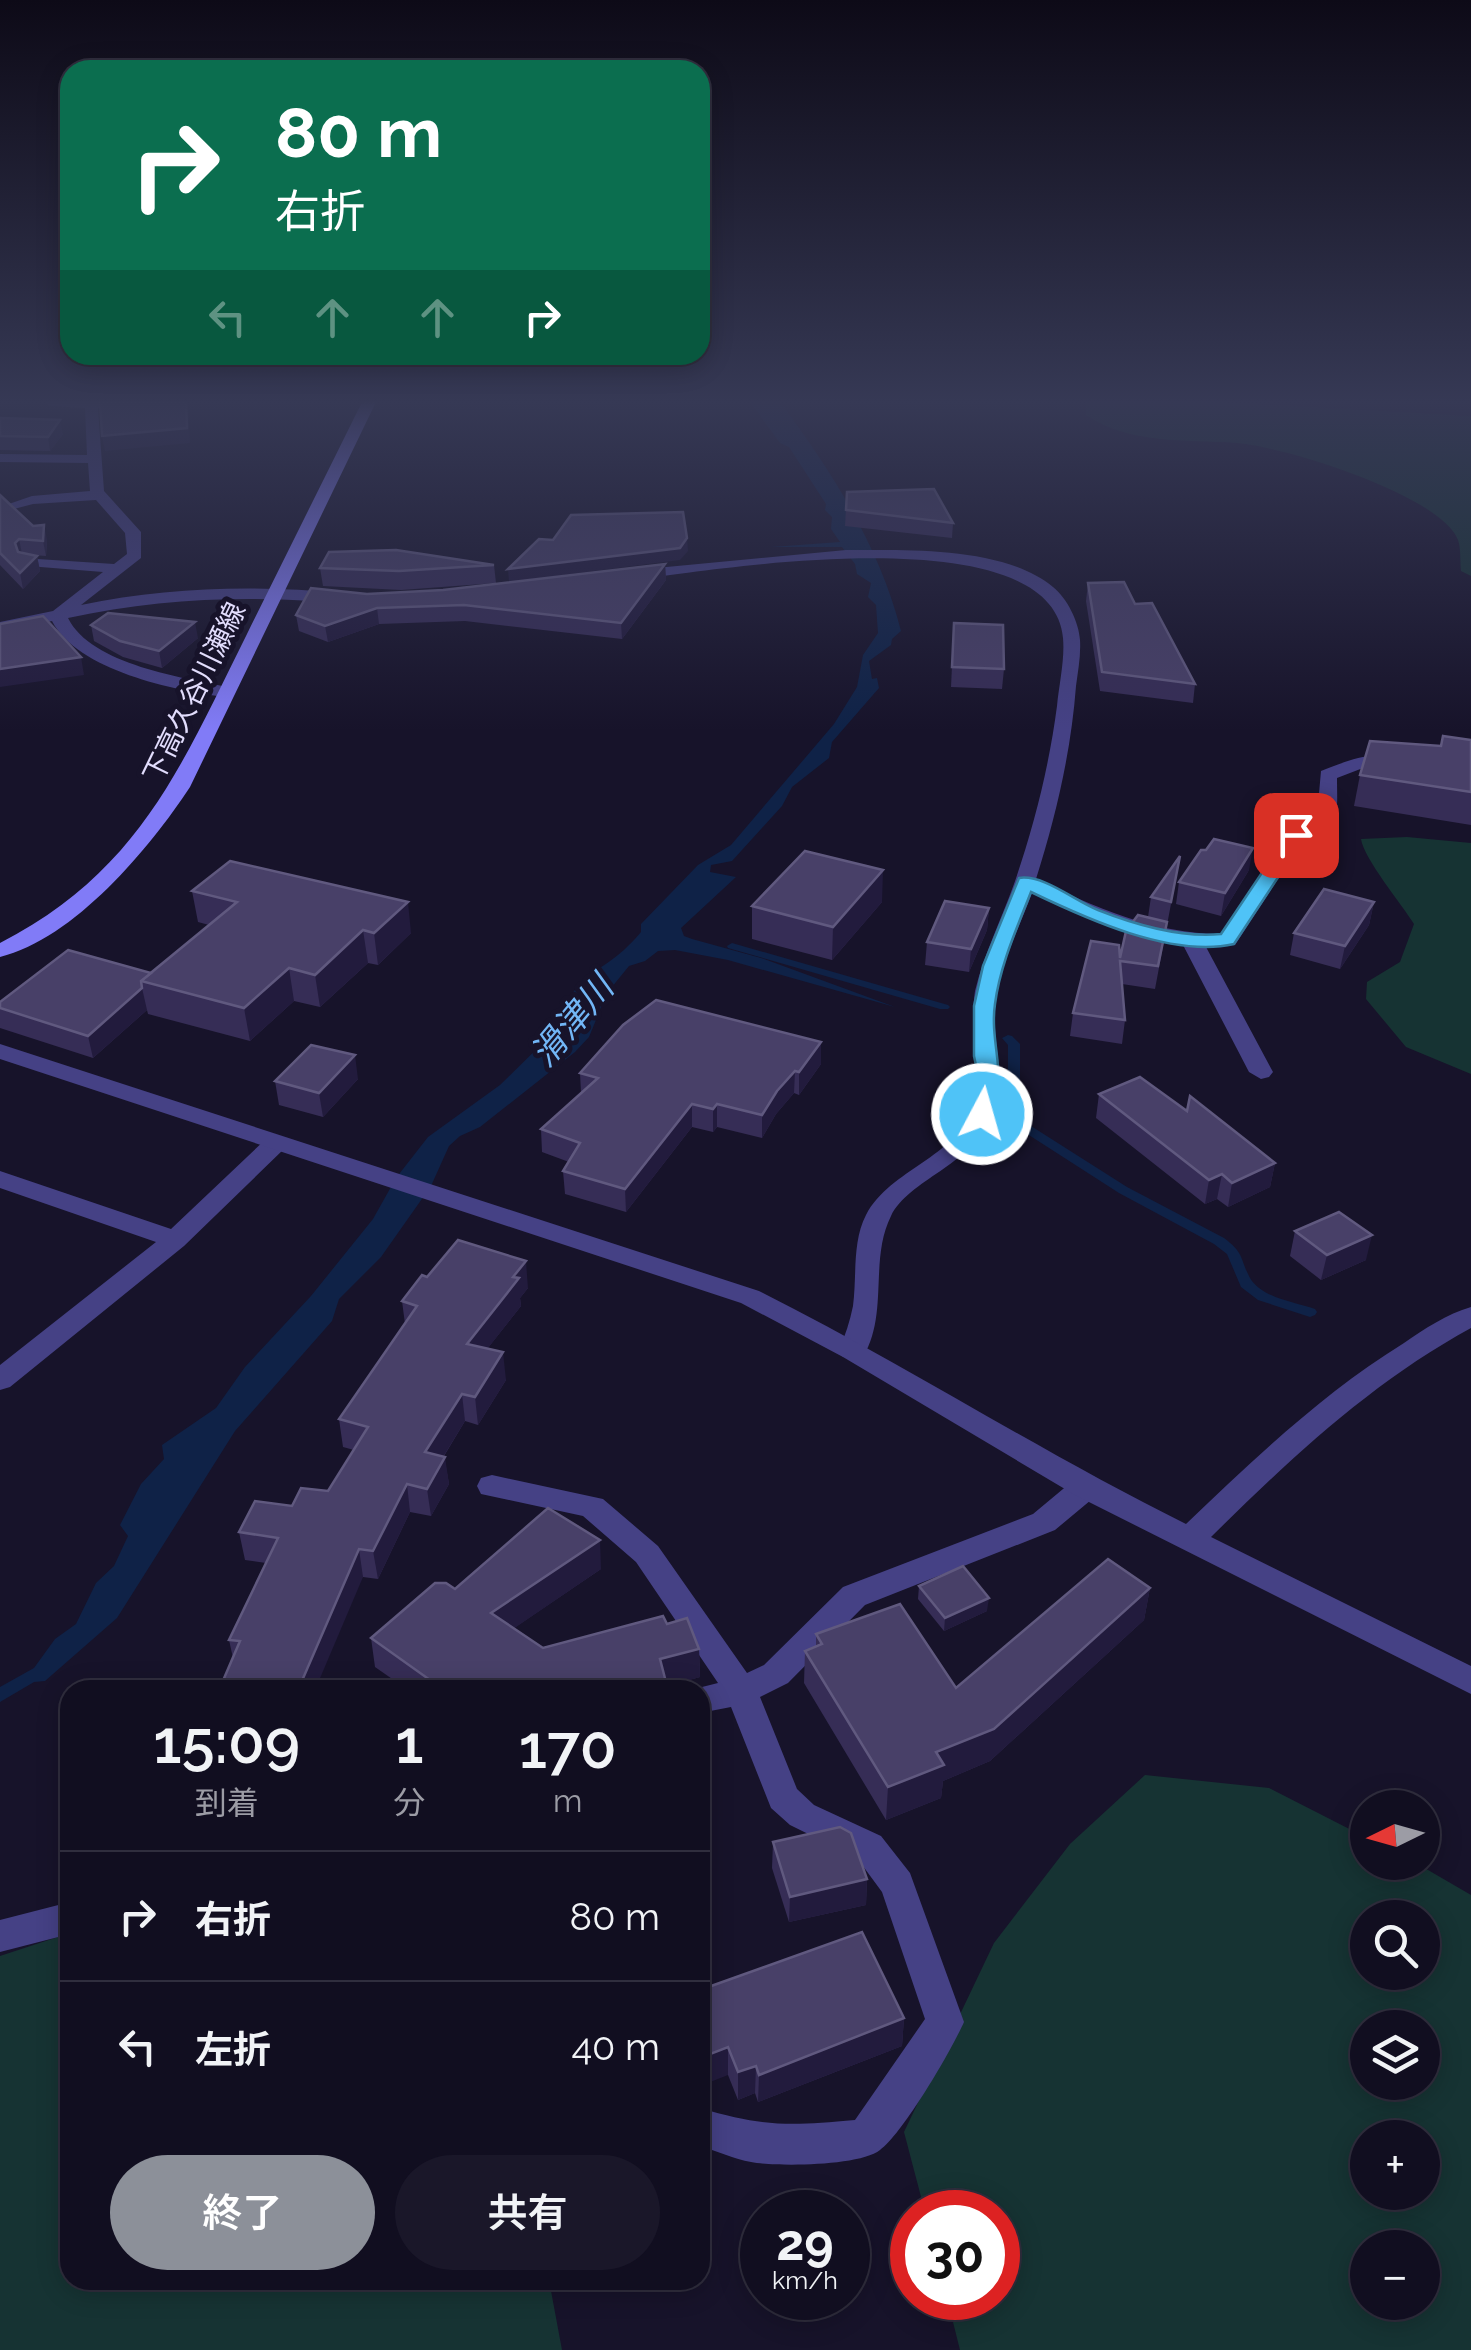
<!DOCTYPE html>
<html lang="ja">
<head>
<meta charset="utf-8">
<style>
  :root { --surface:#110e20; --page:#1a1729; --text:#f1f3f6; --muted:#9c9ca5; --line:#302e3e; --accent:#8c9099 }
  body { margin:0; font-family:Raleway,"Noto Sans JP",sans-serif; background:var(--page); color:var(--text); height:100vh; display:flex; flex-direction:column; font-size:38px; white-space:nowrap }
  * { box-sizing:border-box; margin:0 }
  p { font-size:32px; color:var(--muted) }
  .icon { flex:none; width:55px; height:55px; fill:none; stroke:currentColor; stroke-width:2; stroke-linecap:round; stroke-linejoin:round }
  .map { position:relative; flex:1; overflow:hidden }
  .drawer { position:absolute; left:60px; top:1680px; width:650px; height:610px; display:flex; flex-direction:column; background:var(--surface); border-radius:30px; box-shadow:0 5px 25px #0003,0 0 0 2px var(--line) }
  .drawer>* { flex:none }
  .top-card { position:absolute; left:60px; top:60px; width:650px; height:305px; border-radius:30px; box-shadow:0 5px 25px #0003,0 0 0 2px var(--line); background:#0b6e4f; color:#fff; overflow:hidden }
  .needle { width:65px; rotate:265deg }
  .buttons { position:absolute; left:1350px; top:1790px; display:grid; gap:20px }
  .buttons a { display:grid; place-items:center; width:90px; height:90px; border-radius:50%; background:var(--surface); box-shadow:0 5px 25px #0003,0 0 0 2px var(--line); font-size:50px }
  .speed { position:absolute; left:740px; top:2190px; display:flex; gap:20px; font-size:50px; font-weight:700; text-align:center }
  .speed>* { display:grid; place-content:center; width:130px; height:130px; border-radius:50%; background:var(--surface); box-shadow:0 5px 25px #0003,0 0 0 2px var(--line); line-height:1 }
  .speed small { font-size:25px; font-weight:400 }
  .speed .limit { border:15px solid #d22; background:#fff; color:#111 }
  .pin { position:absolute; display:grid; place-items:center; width:85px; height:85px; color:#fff; margin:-42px; border-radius:20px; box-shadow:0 5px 15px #0006 }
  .me { position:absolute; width:110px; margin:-55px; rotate:6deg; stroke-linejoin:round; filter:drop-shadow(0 0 8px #0008) }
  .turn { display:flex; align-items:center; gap:35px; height:210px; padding:0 50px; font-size:45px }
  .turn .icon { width:130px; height:130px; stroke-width:2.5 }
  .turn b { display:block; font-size:70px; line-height:85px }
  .lanes { display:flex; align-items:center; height:95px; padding:0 50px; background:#0003; justify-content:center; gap:50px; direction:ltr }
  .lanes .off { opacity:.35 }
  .eta { display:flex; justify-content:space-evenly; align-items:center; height:170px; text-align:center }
  .eta b { font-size:60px; font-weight:600; line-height:70px }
  .action { display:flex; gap:20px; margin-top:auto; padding:20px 50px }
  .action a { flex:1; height:115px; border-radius:60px; background:var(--accent); color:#fff; font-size:40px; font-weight:600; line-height:115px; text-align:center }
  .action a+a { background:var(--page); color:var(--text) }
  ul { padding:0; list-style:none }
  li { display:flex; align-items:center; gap:30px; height:130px; padding:0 50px; border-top:2px solid var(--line) }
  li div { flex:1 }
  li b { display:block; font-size:38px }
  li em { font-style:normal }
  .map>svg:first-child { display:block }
  .green { fill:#163333; fill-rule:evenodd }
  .water { fill:#0f2247 }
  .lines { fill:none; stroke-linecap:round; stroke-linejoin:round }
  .stream { fill:#0f2247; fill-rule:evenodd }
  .minor { fill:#454185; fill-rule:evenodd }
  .tertiary { fill:#454185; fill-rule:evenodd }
  .secondary { fill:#817bf7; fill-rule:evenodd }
  .wall { fill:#362d56 }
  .shaded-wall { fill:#221b3d }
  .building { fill:#484068; stroke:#60597f; stroke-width:2.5 }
  .route { fill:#4fc3f7; stroke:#337fa1; stroke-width:2.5 }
  .labels { text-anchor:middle; stroke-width:10; stroke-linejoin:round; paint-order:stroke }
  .far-street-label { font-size:28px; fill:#e2ddfd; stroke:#17132a }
  .water-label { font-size:35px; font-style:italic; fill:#72b6f6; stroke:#17132a }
</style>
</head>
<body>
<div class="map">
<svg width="1471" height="2350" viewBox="0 0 1471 2350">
  <rect width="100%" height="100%" fill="#17132a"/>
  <!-- green -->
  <g class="green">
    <path d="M1086,402h133l252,14v160l-10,-5c-1,-10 0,-23 -3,-31 -17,-45 -176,-94 -222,-97 -52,-4 -105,2 -150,-28z"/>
    <path d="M1407,837l64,6v231l-65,-27 -40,-48 1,-17 33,-20 14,-38c-13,-21 -50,-65 -53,-85z"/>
    <path d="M1145,1775l124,13 98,50 1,24 48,1 55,32v455h-511l-13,-52h51v-86h-73l-21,-80 90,-189 76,-99zM1368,1918h54v54h-54zM1368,2028h54v54h-54zM1368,2138h54v54h-54zM1368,2248h54v54h-54z"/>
    <path d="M70,1933v347h479l13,70h-562v-394z"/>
  </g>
  <!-- water -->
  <path class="water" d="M750,402h30c51,68 100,145 121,229l-9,8 -1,6 -22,16 3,18 5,-1 2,10 -47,54 -3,16 -37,29 -10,19 -50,55 -21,4 -1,7 26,5 -55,51 3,8 8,3 69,19 134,49 -167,-47 -53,-10 -17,1 -13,10 -16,5 -22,27 -18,44 -14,15 -95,75 -20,9 -11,10 -18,40 -50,71 -42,42 -7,22 -97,110 -118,187 -72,63 -11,1 -34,20v-15l34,-19 21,-29 21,-15 20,-41 18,-17 14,-30 -8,-11 21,-41 23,-25 -2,-14 54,-37 29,-41 66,-71 62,-77 23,-41 32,-41 72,-52 55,-54 1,-17c13,-12 19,-30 36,-41 21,-13 33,-22 49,-41v-8l57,-59 33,-20 103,-121 23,-37 6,-32 15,-22 -2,-28 -8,-8 3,-14 -14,-9 -2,-10 -13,-17h-71l69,-5 -9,-13 1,-12 -7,-7 1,-6 -37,-57 -9,-4z"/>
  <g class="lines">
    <!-- stream -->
    <g class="stream">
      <path d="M732,943l216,62 2,2 -2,2h-8l-212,-61 -1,-2z"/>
      <path d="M1008,1035l4,1 8,8v75l107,68 97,51c21,16 15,19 26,40 12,20 44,24 65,31l2,3 -2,3 -5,2 -52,-17 -17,-13 -14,-33 -13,-10 -95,-51 -109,-70 -2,-3v-75l-6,-7z"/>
    </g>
    <!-- minor -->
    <g class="minor">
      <path d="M44,402h59l-5,7 6,82 37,41v26l-60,47c86,-18 174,-20 261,-12l8,5 -8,5c-92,-8 -184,-5 -274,15 23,47 117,60 164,70v8l-6,1c-51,-6 -149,-27 -174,-76l-52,11v-10l53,-11 50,-39 -75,-6 -6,-2v-6l92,6 13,-10 -2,-21 -29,-33 -63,4 -23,6 -7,-4 29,-10 58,-5 -2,-28 -88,-1v-8l87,1 -2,-47 -34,-2z"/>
      <path d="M846,550c61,0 158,-4 207,37 14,11 26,35 27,53 1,15 -2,31 -4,46 -5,66 -20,130 -40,193 59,28 118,55 185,55l69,-103 20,-6 7,-9 4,-45c24,-9 58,-25 80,-8l-9,6 -29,-1 -26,10c0,34 5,50 -33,61l-69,106 -29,2 67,125 -4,5 -8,2 -12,-7 -66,-127 -67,-16 -84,-36c-14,38 -34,75 -37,116 -3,35 13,73 -2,106 -23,52 -84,64 -102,101 -22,44 -2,97 -28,141h-20l-4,-7c6,-14 11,-29 14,-44 4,-30 -1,-64 13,-91 25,-47 90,-56 106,-109 11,-36 -3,-77 3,-115 9,-37 26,-71 39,-107 20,-58 35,-117 43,-178 2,-21 8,-47 6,-68 -11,-124 -346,-69 -428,-58l-8,-5 8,-5z"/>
      <path d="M276,1136l9,2 3,5 -3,5 -101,98 -174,141 -10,3v-25l156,-123 -156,-54v-17l171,58 96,-91z"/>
      <path d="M492,1475l111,24 55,47 89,127 17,-8 79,-78 190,-73 42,-35 11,-3 11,3 4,8 -4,8 -42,35 -190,75 -77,78 -28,14 37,92 17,16 67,31 29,37 54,149c-13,29 -60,110 -84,128 -20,16 -103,17 -129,12 -17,-3 -34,-11 -51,-16v-38c63,19 90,18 155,12l70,-101 -43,-127 -25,-34 -67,-33 -19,-17 -40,-101 -31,6v-23h-10l28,-7 -82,-121 -53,-46 -102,-22 -4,-8 4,-8z"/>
      <path d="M70,1902v32l-70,18v-32z"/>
    </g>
    <!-- tertiary -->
    <path class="tertiary" d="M0,1044l759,247c145,73 282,161 427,233 68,-65 137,-131 218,-181 20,-14 43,-29 67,-36v21c-99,54 -180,130 -260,209l260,129v28l-396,-199 -232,-138 -102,-54 -741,-244z"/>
    <!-- secondary -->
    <path class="secondary" d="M362,402h14l-186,385c-40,61 -116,152 -190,170v-14c140,-72 181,-177 247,-309 38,-77 77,-155 115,-232z"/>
  </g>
  <!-- wall -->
  <g class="wall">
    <path d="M0,418l63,16 -13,17 -50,-1z"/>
    <path d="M847,492l106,31 -1,15 -107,-12z"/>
    <path d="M0,495l47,45 -1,16 -13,-1 4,1 3,15 -17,18 -23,-24z"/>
    <path d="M665,564l1,16 -44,59 -157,-18 -86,3 -51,18 -29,-11 -3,-16 71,-21 76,-4z"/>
    <path d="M494,565l2,18 -95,7 -78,-4 -3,-18z"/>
    <path d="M1088,583l47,21 60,80 -2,19 -93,-12 -14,-90z"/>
    <path d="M954,623l50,46 -2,20 -51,-2z"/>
    <path d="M91,625l107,13 -36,30 -39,-11 -29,-16z"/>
    <path d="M1471,740v85l-117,-19 6,-31 80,-29z"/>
    <path d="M1180,856l-25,133 -33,-5 3,36 -3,24 -52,-8 3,-23 47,-55 28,-41 3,-20z"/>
    <path d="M1249,870l-28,46 -45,-12 3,-22z"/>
    <path d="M192,891l219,42 -33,32 -10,-2 -48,44 -26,-6 -44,40 -102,-27 -1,-4 -54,48 -93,-30v-26l151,-29 58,-48 -11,-3z"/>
    <path d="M882,902l-50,58 -80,-21v-33z"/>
    <path d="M1374,902l-5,23 -29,44 -50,-14 4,-22z"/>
    <path d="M989,908l-2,22 -18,42 -44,-7 2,-23z"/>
    <path d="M821,1064l-22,31 -5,-2 -18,21 -14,24 -45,-11 -4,5 -21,-5 -66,85 -61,-18 -2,-23 6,-9 -27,-10 -1,-23 40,-36 -1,-20z"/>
    <path d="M358,1079l-35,38 -44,-12 -4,-24z"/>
    <path d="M1099,1094l88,17 88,52 -5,24 -42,20 -11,-8 -12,5 -109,-86z"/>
    <path d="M1295,1231l71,29 -45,20 -31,-24z"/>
    <path d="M427,1277l101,11 -8,10 1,8 -34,43 19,31 -28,45 -13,-4 -21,35 5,28 -18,32 -21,-4 -32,67 -15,-2 -130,81 -4,-18 37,-77 -21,-3 -6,-28 89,-41 26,-41 -11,-3 -4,-28 66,-95 -3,-23z"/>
    <path d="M601,1569l-87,59 29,20 124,-24 32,25 1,28 -33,9 1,4h-260l-33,-23 -4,-29 84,-49z"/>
    <path d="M919,1586l68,25 -43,20 -26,-32z"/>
    <path d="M1150,1588l-6,32 -154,141 -47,20 -2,17 -55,22 -82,-137 1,-32 11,-4v-13l140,54z"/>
    <path d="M700,1826l4,17v28l-4,1z"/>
    <path d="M773,1842l94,37 -1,26 -77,17 -17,-54z"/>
    <path d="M700,1990l204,28 -2,28 -144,56 -3,-9 -17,7 -10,-25z"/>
  </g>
  <!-- shaded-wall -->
  <g class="shaded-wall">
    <path d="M188,402l2,41 -85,8 -3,-15z"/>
    <path d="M60,420l3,14 -13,17 -2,-14z"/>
    <path d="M44,525l3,15 -1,16 -3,-15z"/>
    <path d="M687,538l1,13 -8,9 -171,22 -1,-13z"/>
    <path d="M19,539l3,15 -4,4 -3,-15z"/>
    <path d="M37,556l3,15 -17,18 -3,-16z"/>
    <path d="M665,564l1,16 -44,59 -1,-16z"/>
    <path d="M377,608l2,16 -51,18 -3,-16z"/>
    <path d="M195,622l3,16 -36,30 -3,-17z"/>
    <path d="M81,657l3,18 -84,12v-18z"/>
    <path d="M1253,848l-4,22 -28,46 4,-23z"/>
    <path d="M883,870l-1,32 -50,58 1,-33z"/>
    <path d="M408,902l3,31 -33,32 -4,-32z"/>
    <path d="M1374,902l-5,23 -29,44 5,-23z"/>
    <path d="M989,908l-2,22 -18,42 2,-23z"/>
    <path d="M363,930l5,33 -48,44 -5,-32z"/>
    <path d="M289,968l5,33 -44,40 -6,-33z"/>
    <path d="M142,988l5,22 -54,48 -5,-22z"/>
    <path d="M821,1042v22l-22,31v-23z"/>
    <path d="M355,1055l3,24 -35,38 -4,-24z"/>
    <path d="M795,1071l-1,22 -18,21 -14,24v-23l15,-24z"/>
    <path d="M692,1104v23l-66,85 -1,-23z"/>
    <path d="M717,1104v23l-4,5v-23z"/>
    <path d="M1275,1163l-5,24 -42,20 4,-24z"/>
    <path d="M1222,1174l-5,25 -12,5 4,-24z"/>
    <path d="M1372,1235l-6,25 -45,20 6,-25z"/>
    <path d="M526,1261l2,27 -8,10 1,8 -51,65 -3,-27z"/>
    <path d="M503,1352l3,28 -28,45 -3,-28z"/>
    <path d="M462,1394l3,27 -36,59 -4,-28z"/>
    <path d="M445,1457l4,27 -18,32 -4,-27z"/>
    <path d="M407,1484l3,28 -32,67 -5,-28z"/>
    <path d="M600,1540l1,29 -107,73 -3,-29z"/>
    <path d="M359,1549l4,28 -48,113h-17z"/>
    <path d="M1150,1588l-6,32 -154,141 -47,20 -2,17 -55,22 2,-33z"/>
    <path d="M989,1598l-2,13 -43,20 1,-13z"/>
    <path d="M699,1649l1,28 -39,11 -1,-29z"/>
    <path d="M867,1879l-1,26 -77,17 1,-25z"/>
    <path d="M904,2018l-2,28 -144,56 1,-27z"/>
    <path d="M728,2047v28l-28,11v-28z"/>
    <path d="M756,2066l-1,27 -17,7v-28z"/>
  </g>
  <!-- building -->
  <g class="building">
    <path d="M100,402h86l1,26 -85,8z"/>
    <path d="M0,418l60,2 -12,17 -48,-1z"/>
    <path d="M934,489l19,34 -107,-13 1,-18z"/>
    <path d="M0,495l33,31 11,-1 -1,16 -24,-2 -4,4 3,9 19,4 -17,17 -20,-20z"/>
    <path d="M683,512l4,26 -7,10 -172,21 31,-30 14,1 18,-25z"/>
    <path d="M396,550l98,15 -95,6 -79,-3 9,-16z"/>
    <path d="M665,564l-44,59 -157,-18 -87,3 -52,18 -29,-11 15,-27 56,6 76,-4z"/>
    <path d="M1124,582l11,22 17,-1 43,81 -93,-12 -14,-89z"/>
    <path d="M108,613l87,9 -36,29 -39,-10 -29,-16z"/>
    <path d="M43,616l38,41 -81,12v-45z"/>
    <path d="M954,623l49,2 1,44 -52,-2z"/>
    <path d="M1443,736l28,4v52l-111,-17 10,-34 71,5z"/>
    <path d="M1214,839l39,9 -28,45 -46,-11 22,-32h5z"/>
    <path d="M805,851l78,19 -50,57 -81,-21z"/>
    <path d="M1180,856l-9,46 -20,-5z"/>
    <path d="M230,861l178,41 -34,31 -11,-3 -48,45 -26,-7 -45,40 -103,-27 96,-79 -45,-11z"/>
    <path d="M1324,889l50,13 -29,44 -51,-13z"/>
    <path d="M945,901l44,7 -18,41 -44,-7z"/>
    <path d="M1138,915l29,7 -9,44 -38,-5 5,59 -52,-7 18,-72 28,4 1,13 6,-27z"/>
    <path d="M68,950l83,23 -10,8 1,7 -54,48 -88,-28v-6z"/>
    <path d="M656,1000l165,42 -22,30 -4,-1 -18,20 -15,24 -45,-11 -4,5 -21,-5 -67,85 -62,-18 17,-28 -39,-14 57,-51 -18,-5 43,-48z"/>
    <path d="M311,1045l44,10 -36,38 -44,-12z"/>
    <path d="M1140,1077l47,34 3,-15 85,67 -43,20 -10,-9 -13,6 -110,-86z"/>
    <path d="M1339,1212l33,23 -45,20 -32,-24z"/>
    <path d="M458,1240l68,21 -13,16 6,1 -52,66 36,8 -28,45 -13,-3 -37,58 20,5 -18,32 -20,-5 -34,67 -14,-2 -61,141h-79l21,-49 -11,-1 49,-102 -39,-6 16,-31 37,5 9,-18 27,3 40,-64 -29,-8 78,-113 -15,-5 20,-26 5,2z"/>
    <path d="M548,1508l52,32 -109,73 52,35 120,-32 4,8 20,-6 12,31 -39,10 8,31h-224l-73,-52 64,-55h11l9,6z"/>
    <path d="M1108,1559l42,29 -156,141 -58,23 8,13 -56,22 -83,-136 17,-7 -6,-10 84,-30 56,84z"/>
    <path d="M963,1566l26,32 -44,20 -26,-32z"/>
    <path d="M700,1826l4,17h-4z"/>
    <path d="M840,1827l11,6 16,46 -77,18 -17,-55z"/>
    <path d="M862,1932l42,86 -145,57 -3,-9 -18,6 -10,-25 -28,11v-68z"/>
  </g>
  <!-- sky -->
  <linearGradient id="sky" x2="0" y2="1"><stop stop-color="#0d0a17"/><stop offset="0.55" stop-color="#363955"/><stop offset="1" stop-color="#363955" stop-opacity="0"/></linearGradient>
  <rect width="1471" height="731" fill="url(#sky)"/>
  <!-- route -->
  <path class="route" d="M1296,830l10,5 -72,109c-62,14 -147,-25 -203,-52 -14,36 -31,73 -36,112 -6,40 15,78 -5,115h-16l-3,-5 9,-30 -6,-28v-50l9,-40 36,-88c24,-4 56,23 79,32 38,15 83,28 123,24l69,-103z"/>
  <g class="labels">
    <!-- far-street labels -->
    <g class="far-street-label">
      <text transform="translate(194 692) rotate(-64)" y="10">下高久谷川瀬線</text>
    </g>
    <!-- water labels -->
    <g class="water-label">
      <text transform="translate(572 1021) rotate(-50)" y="12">滑津川</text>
    </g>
  </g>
</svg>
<div class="buttons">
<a><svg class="needle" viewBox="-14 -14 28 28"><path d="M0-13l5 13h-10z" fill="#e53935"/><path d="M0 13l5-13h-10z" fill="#9c9ca5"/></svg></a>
<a><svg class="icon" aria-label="search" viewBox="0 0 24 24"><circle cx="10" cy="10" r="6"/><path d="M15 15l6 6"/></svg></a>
<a><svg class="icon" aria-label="layers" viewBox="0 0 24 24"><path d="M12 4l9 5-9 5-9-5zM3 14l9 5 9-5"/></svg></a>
<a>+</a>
<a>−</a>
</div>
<div class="speed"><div>29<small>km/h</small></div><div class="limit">30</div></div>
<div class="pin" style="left:1296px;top:835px;background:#d93025"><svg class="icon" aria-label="arrive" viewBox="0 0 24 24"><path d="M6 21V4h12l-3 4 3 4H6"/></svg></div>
<svg class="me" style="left:982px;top:1114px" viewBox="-20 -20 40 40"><circle r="17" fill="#4fc3f7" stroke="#fff" stroke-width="3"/><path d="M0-11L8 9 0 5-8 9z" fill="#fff"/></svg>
<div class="top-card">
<div class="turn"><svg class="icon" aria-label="right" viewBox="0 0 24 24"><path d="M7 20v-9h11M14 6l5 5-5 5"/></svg><div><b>80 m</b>右折</div></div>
<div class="lanes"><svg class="icon off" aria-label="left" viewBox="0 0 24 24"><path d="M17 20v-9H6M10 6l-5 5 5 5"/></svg><svg class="icon off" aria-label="ahead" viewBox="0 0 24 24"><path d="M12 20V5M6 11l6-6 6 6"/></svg><svg class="icon off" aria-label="ahead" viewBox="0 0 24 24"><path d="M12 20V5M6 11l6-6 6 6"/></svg><svg class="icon" aria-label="right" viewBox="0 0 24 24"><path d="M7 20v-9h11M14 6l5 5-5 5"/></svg></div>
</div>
<section class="drawer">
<div class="eta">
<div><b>15:09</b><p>到着</p></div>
<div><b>1</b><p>分</p></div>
<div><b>170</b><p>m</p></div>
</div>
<ul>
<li><svg class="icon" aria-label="right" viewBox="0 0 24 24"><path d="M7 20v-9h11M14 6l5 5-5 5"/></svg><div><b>右折</b></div><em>80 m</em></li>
<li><svg class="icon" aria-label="left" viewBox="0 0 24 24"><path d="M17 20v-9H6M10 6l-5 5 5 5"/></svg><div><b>左折</b></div><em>40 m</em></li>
</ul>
<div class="action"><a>終了</a><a>共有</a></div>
</section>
</div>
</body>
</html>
